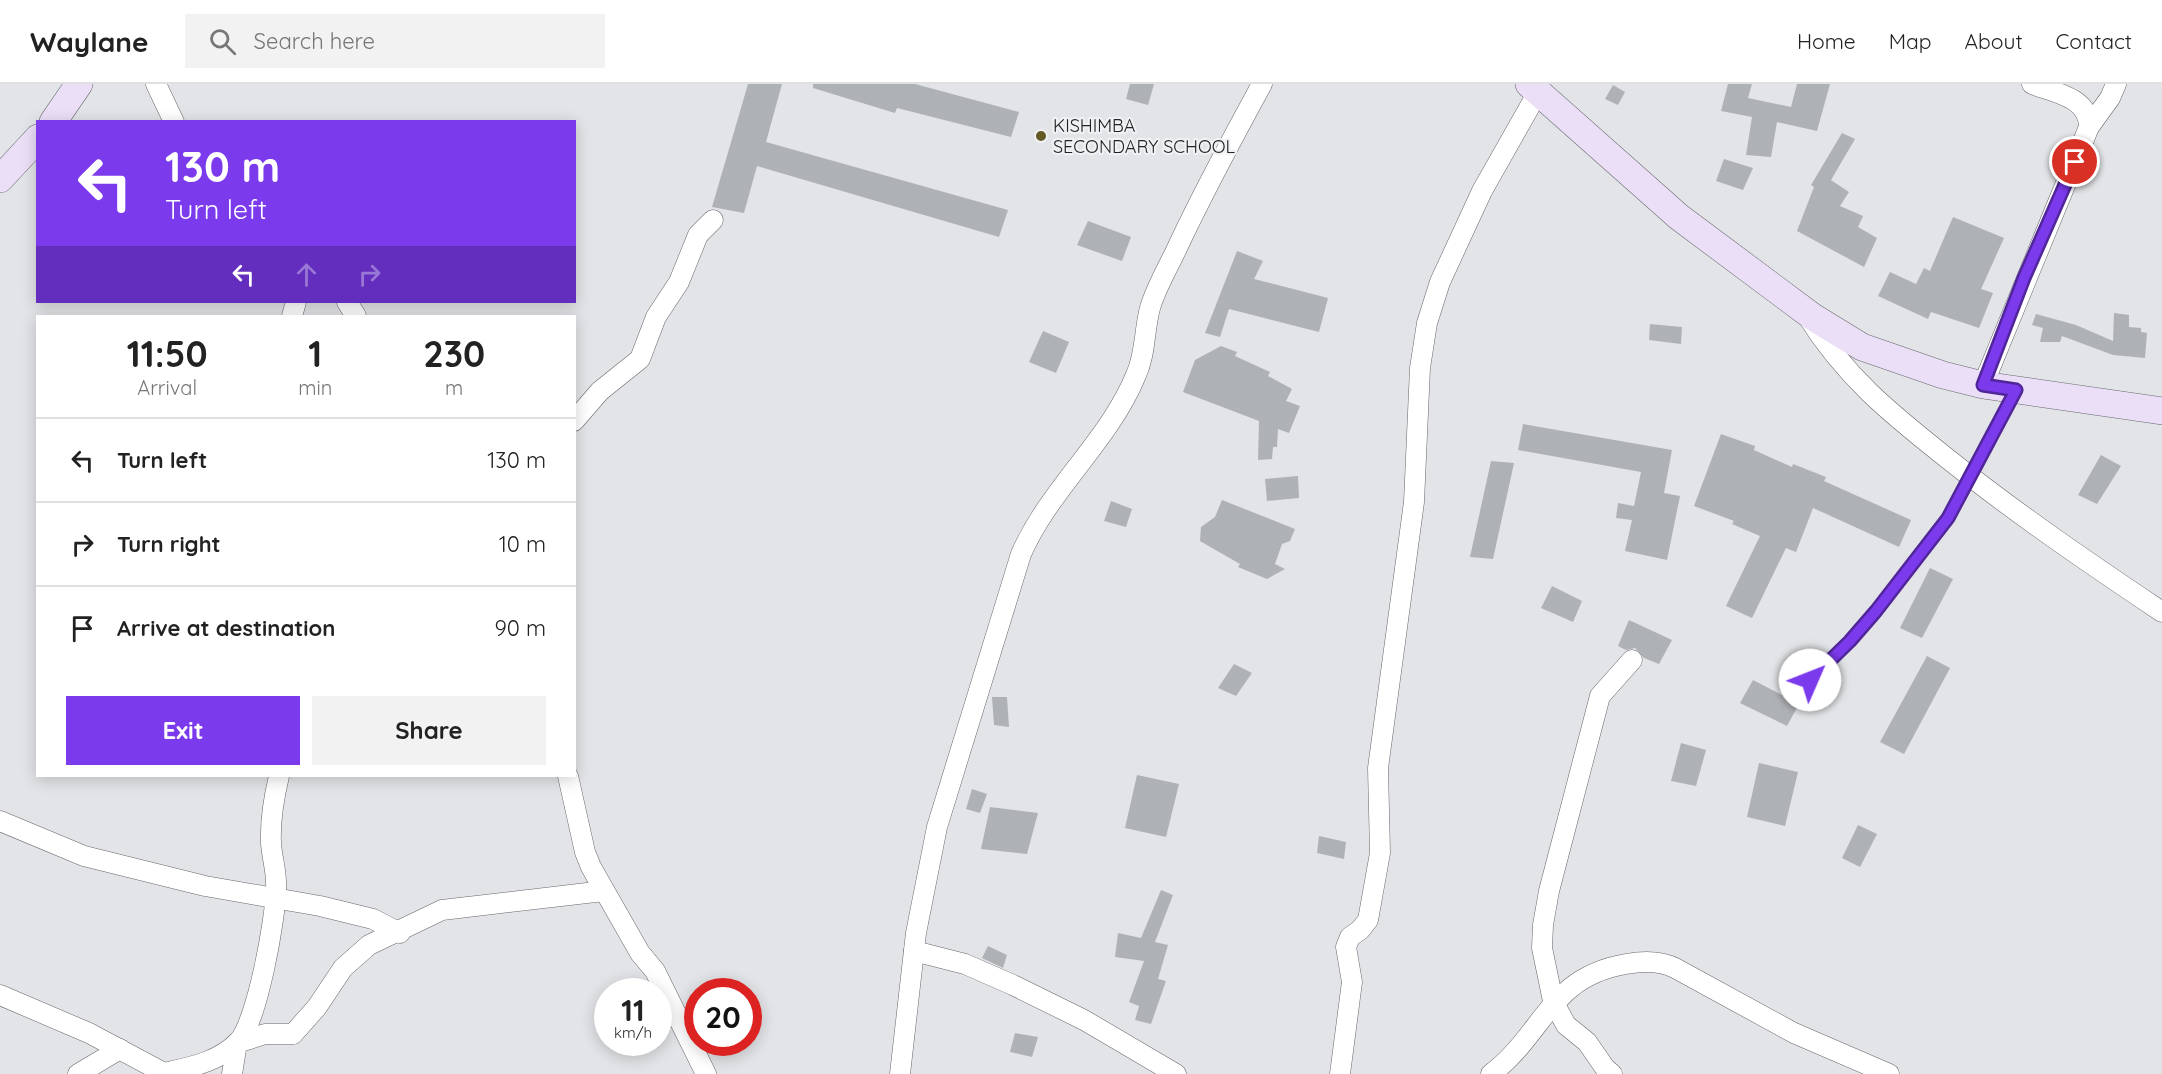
<!DOCTYPE html>
<html lang="en">
<head>
<meta charset="utf-8">
<style>
  :root { --surface:#fff; --page:#f2f2f2; --text:#222; --muted:#767676; --line:#e0e0e0; --accent:#7c3aed }
  body { margin:0; font-family:Quicksand,sans-serif; background:var(--page); color:var(--text); height:100vh; display:flex; flex-direction:column; font-size:22px; white-space:nowrap }
  * { box-sizing:border-box; margin:0 }
  p { font-size:20px; color:var(--muted) }
  .icon { flex:none; width:33px; height:33px; fill:none; stroke:currentColor; stroke-width:2; stroke-linecap:round; stroke-linejoin:round }
  .map { position:relative; flex:1; overflow:hidden }
  .panel { position:absolute; left:36px; top:231px; width:540px; height:462px; display:flex; flex-direction:column; background:var(--surface); border-radius:0px; box-shadow:0 3px 15px #0003 }
  .panel>* { flex:none }
  .banner { position:absolute; left:36px; top:36px; width:540px; height:183px; border-radius:0px; box-shadow:0 3px 15px #0003; background:#7c3aed; color:#fff; overflow:hidden }
  .speed { position:absolute; left:594px; top:894px; display:flex; gap:12px; font-size:30px; font-weight:700; text-align:center }
  .speed>* { display:grid; place-content:center; width:78px; height:78px; border-radius:50%; background:var(--surface); box-shadow:0 3px 15px #0003; line-height:1 }
  .speed small { font-size:15px; font-weight:400 }
  .speed .limit { border:9px solid #d22; background:#fff; color:#111 }
  .pin { position:absolute; display:grid; place-items:center; width:51px; height:51px; color:#fff; margin:-26px; border:3px solid #fff; border-radius:50%; box-shadow:0 2px 6px #0007 }
  .me { position:absolute; width:66px; margin:-33px; rotate:46deg; stroke-linejoin:round; filter:drop-shadow(0 0 4px #0008) }
  .turn { display:flex; align-items:center; gap:21px; height:126px; padding:0 30px; font-size:27px }
  .turn .icon { width:78px; height:78px; stroke-width:2.5 }
  .turn b { display:block; font-size:42px; line-height:51px }
  .lanes { display:flex; align-items:center; height:57px; padding:0 30px; background:#0003; justify-content:center; gap:30px; direction:ltr }
  .lanes .off { opacity:.35 }
  .eta { display:flex; justify-content:space-evenly; align-items:center; height:102px; text-align:center }
  .eta b { font-size:36px; font-weight:700; line-height:42px }
  .cta { display:flex; gap:12px; margin-top:auto; padding:12px 30px }
  .cta a { flex:1; height:69px; border-radius:0px; background:var(--accent); color:#fff; font-size:24px; font-weight:700; line-height:69px; text-align:center }
  .cta a+a { background:var(--page); color:var(--text) }
  ul { padding:0; list-style:none }
  li { display:flex; align-items:center; gap:18px; height:84px; padding:0 30px; border-top:2px solid var(--line) }
  li div { flex:1 }
  li b { display:block; font-size:22px }
  li em { font-style:normal }
  header { display:flex; align-items:center; gap:36px; box-sizing:border-box; height:84px; padding:0 30px; background:var(--surface); border-bottom:2px solid var(--line) }
  header strong { font-size:28px }
  nav { display:flex; gap:33px; margin-inline-start:auto; font-size:21px }
  .search { width:420px; height:54px; background:var(--page); display:flex; align-items:center; gap:15px; box-sizing:border-box; padding:0 21px; border-radius:0px; color:var(--muted); font-size:22px }
  .map>svg:first-child { display:block }
  .building { fill:#afb2b5 }
  .lines { fill:none; stroke-linecap:round; stroke-linejoin:round }
  .lane-casing { stroke:#66676b; stroke-width:10 }
  .street-casing { stroke:#66676b; stroke-width:21 }
  .secondary-casing { stroke:#66676b; stroke-width:28 }
  .lane { stroke:#fff; stroke-width:9 }
  .street { stroke:#fff; stroke-width:20 }
  .secondary { stroke:#ebdff8; stroke-width:27 }
  .route-casing { stroke:#51269a; stroke-width:15 }
  .route { stroke:#7c3aed; stroke-width:10 }
  .poi-dot { fill:#645825; stroke:#f0f1f4; stroke-width:2 }
  .labels { text-anchor:middle; stroke-width:4.5; stroke-linejoin:round; paint-order:stroke }
  .poi-label { font-size:18px; fill:#222324; stroke:#f0f1f4; text-anchor:start }
</style>
</head>
<body>
<header>
<strong>Waylane</strong>
<div class="search"><svg class="icon" aria-label="search" viewBox="0 0 24 24"><circle cx="10" cy="10" r="6"/><path d="M15 15l6 6"/></svg>Search here</div>
<nav><a>Home</a><a>Map</a><a>About</a><a>Contact</a></nav>
</header>
<div class="map">
<svg width="2162" height="990" viewBox="0 0 2162 990">
  <rect width="100%" height="100%" fill="#e2e4e7"/>
  <!-- building -->
  <g class="building">
    <path d="M748,0h34l-16,58 242,68 -9,27 -242,-71 -13,47 -32,-6z"/>
    <path d="M813,0h102l104,28 -8,25 -114,-29 -2,5 -82,-25z"/>
    <path d="M1130,0h24l-6,21 -22,-6z"/>
    <path d="M1728,0h24l-4,14 43,9 6,-23h33l-13,47 -40,-9 -6,35 -25,-2 6,-38 -31,-6z"/>
    <path d="M1613,1l12,7 -7,13 -13,-6z"/>
    <path d="M1842,49l13,6 -24,41 18,12 -9,14 23,10 -5,11 19,11 -13,29 -67,-36 17,-44 -3,-2z"/>
    <path d="M1724,75l29,9 -10,22 -27,-9z"/>
    <path d="M1953,133l51,21 -23,51 12,4 -14,35 -48,-16 -3,7 -50,-23 12,-24 26,12 8,-16 6,3z"/>
    <path d="M1088,137l43,16 -9,24 -45,-16z"/>
    <path d="M1237,167l26,10 -9,18 74,19 -9,34 -90,-23 -9,28 -15,-4z"/>
    <path d="M2114,229l15,2v12l12,1v4l6,1 -2,25 -32,-3 -51,-19 -2,6h-20l3,-14 -11,-3 4,-11 40,11 37,16z"/>
    <path d="M1650,240l32,3 -1,17 -32,-4z"/>
    <path d="M1043,247l26,11 -13,31 -27,-11z"/>
    <path d="M1221,262l16,6 -2,4 35,16 -2,4 24,13 -6,12 14,5 -11,27 -11,-4 -1,18h-4l-1,12 -14,1 1,-39 -76,-29 12,-32z"/>
    <path d="M1523,340l149,26 -8,43 16,3 -13,64 -42,-9 7,-31 -16,-2 2,-15 16,3 7,-34 -123,-22z"/>
    <path d="M1721,350l34,12 -1,4 38,17 1,-3 33,13 -2,4 87,39 -12,27 -86,-39 -17,44 -10,-4 -34,70 -26,-12 34,-70 -28,-12 2,-3 -40,-15z"/>
    <path d="M2101,371l20,11 -24,38 -19,-9z"/>
    <path d="M1491,377l23,2 -21,96 -23,-2z"/>
    <path d="M1298,392l1,22 -32,3 -2,-22z"/>
    <path d="M1222,416l73,29 -5,12 -8,3 -7,20 10,5 -18,10 -29,-12 2,-3 -40,-23 1,-14 14,-10z"/>
    <path d="M1111,417l21,8 -6,18 -22,-6z"/>
    <path d="M1930,484l23,11 -31,59 -22,-10z"/>
    <path d="M1552,502l30,15 -9,21 -32,-14z"/>
    <path d="M1629,536l43,20 -13,24 -15,-6 -9,-10 -9,2 -8,-4z"/>
    <path d="M1927,572l23,12 -46,86 -24,-12z"/>
    <path d="M1234,580l18,9 -16,23 -18,-8z"/>
    <path d="M1753,596l46,24 -12,22 -47,-23z"/>
    <path d="M992,613h15l2,30 -15,-2z"/>
    <path d="M1681,659l25,7 -10,36 -25,-5z"/>
    <path d="M1759,679l39,9 -13,54 -38,-9z"/>
    <path d="M1137,691l42,9 -13,53 -41,-9z"/>
    <path d="M972,705l15,5 -7,19 -14,-4z"/>
    <path d="M990,723l48,6 -11,41 -46,-5z"/>
    <path d="M1858,741l19,9 -17,33 -18,-9z"/>
    <path d="M1319,752l27,6 -2,17 -27,-6z"/>
    <path d="M1161,806l12,5 -18,47 13,3 -10,34 8,2 -15,43 -16,-4 4,-14 -10,-4 15,-41 -29,-4 3,-24 23,5z"/>
    <path d="M988,862l19,9 -4,13 -21,-10z"/>
    <path d="M1015,949l23,4 -6,20 -22,-5z"/>
  </g>
  <g class="lines">
    <!-- lane casing -->
    <g class="lane-casing">
      <path id="lane" d="M1810,595c51,-48 98,-102 137,-160 27,-39 46,-84 67,-126"/>
    </g>
    <!-- street casing -->
    <g class="street-casing">
      <g id="street">
        <path d="M156,0l18,38"/>
        <path d="M2089,43l21,-29 6,-14"/>
        <path d="M347,218l9,14"/>
        <path d="M1806,230c39,63 84,99 142,145 69,55 141,104 214,153"/>
        <path d="M292,232l4,-14"/>
        <path d="M1983,301l106,-258c0,-30 -34,-34 -57,-43"/>
        <path d="M574,337l26,-30 40,-32 16,-42 23,-35 19,-47 15,-15"/>
        <path d="M568,692l17,76 6,15 49,86 15,18 51,103"/>
        <path d="M0,737l84,35 121,30 115,20 53,13 27,14"/>
        <path d="M914,867l51,13 48,21 71,35 92,54"/>
        <path d="M0,911l89,38 77,41"/>
        <path d="M164,989c27,-6 54,-11 74,-31 19,-19 38,-125 38,-154 1,-16 -4,-29 -5,-45 -1,-22 3,-46 8,-67"/>
        <path d="M78,990l42,-25"/>
        <path d="M232,990l5,-31 28,-9h28l24,-27 26,-39 26,-23 73,-35 162,-19"/>
        <path d="M900,990l16,-141 21,-106 84,-273c29,-66 88,-113 115,-179 10,-22 8,-45 14,-67 6,-21 19,-42 28,-62 26,-55 55,-109 84,-162"/>
        <path d="M1340,990l12,-92 -6,-35 4,-10 10,-7 8,-10 12,-67 -2,-85 36,-266 6,-134 7,-45 13,-41 42,-91 56,-99"/>
        <path d="M1491,990c53,-40 58,-97 135,-110 16,-3 33,-4 49,4l119,65 95,41"/>
        <path d="M1612,990l-7,-6 -18,-26 -21,-17 -13,-24 -11,-53 1,-23 6,-34 51,-195 32,-36"/>
      </g>
    </g>
    <!-- secondary casing -->
    <g class="secondary-casing">
      <g id="secondary">
        <path d="M1529,0l150,133 134,100 49,30 81,28 40,10 179,26"/>
        <path d="M53,38l26,-38"/>
        <path d="M0,95l38,-41"/>
      </g>
    </g>
    <!-- lane -->
    <use href="#lane" class="lane"/>
    <!-- street -->
    <use href="#street" class="street"/>
    <!-- secondary -->
    <use href="#secondary" class="secondary"/>
  </g>
  <g class="lines">
    <!-- route casing -->
    <g class="route-casing">
      <path id="route" d="M1810,596l40,-39 26,-30 72,-93 68,-128 -33,-5 41,-107 51,-116"/>
    </g>
    <!-- route -->
    <use href="#route" class="route"/>
  </g>
  <!-- markers -->
  <circle class="poi-dot" cx="1041" cy="52" r="6"/>
  <g class="labels">
    <!-- poi labels -->
    <g class="poi-label">
      <text x="1053" y="48">KISHIMBA<tspan x="1053" dy="21">SECONDARY SCHOOL</tspan></text>
    </g>
  </g>
</svg>
<div class="speed"><div>11<small>km/h</small></div><div class="limit">20</div></div>
<div class="pin" style="left:2075px;top:78px;background:#d93025"><svg class="icon" aria-label="arrive" viewBox="0 0 24 24"><path d="M6 21V4h12l-3 4 3 4H6"/></svg></div>
<svg class="me" style="left:1810px;top:596px" viewBox="-20 -20 40 40"><circle r="19" fill="#fff"/><path d="M0-13L10 11 0 6-10 11z" fill="#7c3aed"/></svg>
<div class="banner">
<div class="turn"><svg class="icon" aria-label="left" viewBox="0 0 24 24"><path d="M17 20v-9H6M10 6l-5 5 5 5"/></svg><div><b>130 m</b>Turn left</div></div>
<div class="lanes"><svg class="icon" aria-label="left" viewBox="0 0 24 24"><path d="M17 20v-9H6M10 6l-5 5 5 5"/></svg><svg class="icon off" aria-label="ahead" viewBox="0 0 24 24"><path d="M12 20V5M6 11l6-6 6 6"/></svg><svg class="icon off" aria-label="right" viewBox="0 0 24 24"><path d="M7 20v-9h11M14 6l5 5-5 5"/></svg></div>
</div>
<section class="panel">
<div class="eta">
<div><b>11:50</b><p>Arrival</p></div>
<div><b>1</b><p>min</p></div>
<div><b>230</b><p>m</p></div>
</div>
<ul>
<li><svg class="icon" aria-label="left" viewBox="0 0 24 24"><path d="M17 20v-9H6M10 6l-5 5 5 5"/></svg><div><b>Turn left</b></div><em>130 m</em></li>
<li><svg class="icon" aria-label="right" viewBox="0 0 24 24"><path d="M7 20v-9h11M14 6l5 5-5 5"/></svg><div><b>Turn right</b></div><em>10 m</em></li>
<li><svg class="icon" aria-label="arrive" viewBox="0 0 24 24"><path d="M6 21V4h12l-3 4 3 4H6"/></svg><div><b>Arrive at destination</b></div><em>90 m</em></li>
</ul>
<div class="cta"><a>Exit</a><a>Share</a></div>
</section>
</div>
</body>
</html>
